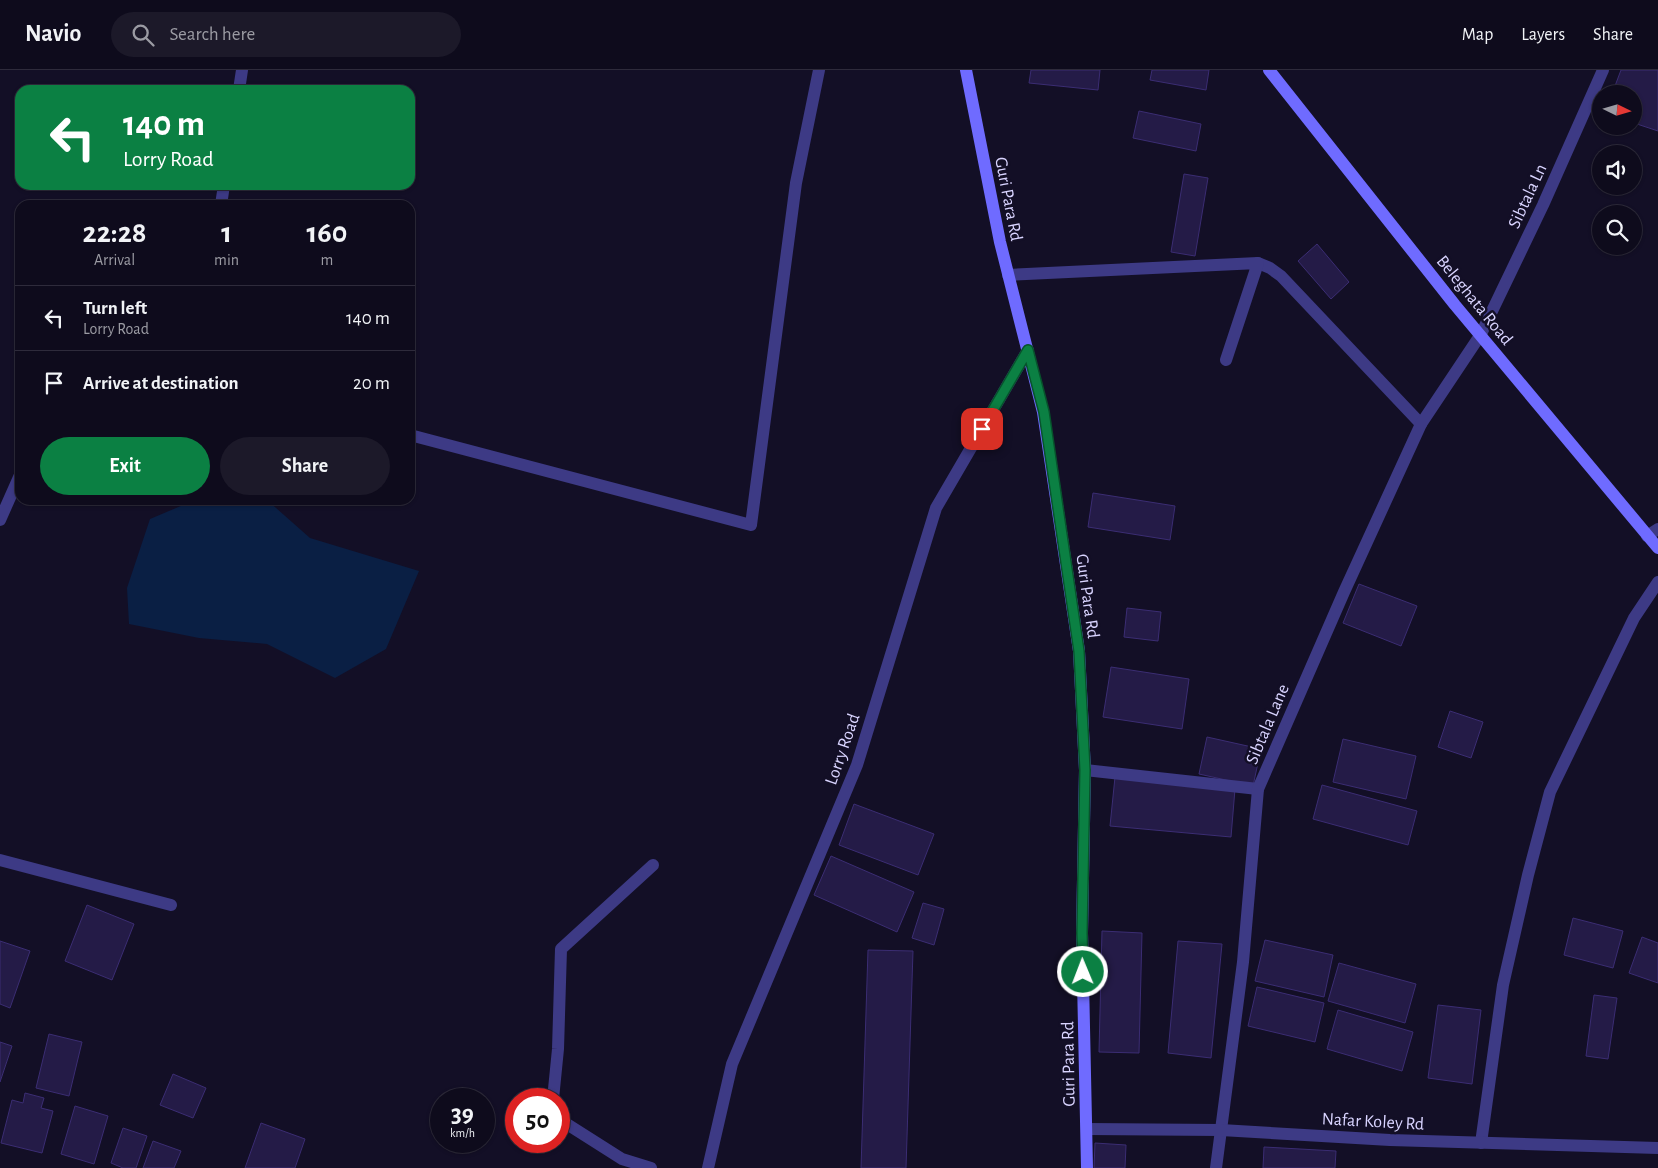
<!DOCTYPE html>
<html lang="en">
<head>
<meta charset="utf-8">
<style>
  :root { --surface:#0e0b1c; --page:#1c1929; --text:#f1f3f6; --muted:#9b9ba3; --line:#2e2b3b; --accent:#0b8043 }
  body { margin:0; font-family:"Alegreya Sans",sans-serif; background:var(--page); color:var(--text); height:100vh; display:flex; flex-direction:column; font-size:19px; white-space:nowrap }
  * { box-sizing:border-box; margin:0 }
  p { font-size:16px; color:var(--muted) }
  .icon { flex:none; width:28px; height:28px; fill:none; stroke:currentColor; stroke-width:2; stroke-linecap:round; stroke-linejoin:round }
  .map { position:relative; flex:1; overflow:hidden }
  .panel { position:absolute; left:15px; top:130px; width:400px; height:305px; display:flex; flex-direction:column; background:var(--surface); border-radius:15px; box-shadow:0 1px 4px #0004,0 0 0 1px var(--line) }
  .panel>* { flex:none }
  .banner { position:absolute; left:15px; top:15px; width:400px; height:105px; border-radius:15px; box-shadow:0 1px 4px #0004,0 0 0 1px var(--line); background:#0b8043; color:#fff; overflow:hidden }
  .needle { width:32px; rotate:95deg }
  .controls { position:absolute; left:1592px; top:15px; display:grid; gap:10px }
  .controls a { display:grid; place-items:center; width:50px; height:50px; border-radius:50%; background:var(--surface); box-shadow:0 1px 4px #0004,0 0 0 1px var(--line); font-size:25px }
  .speed { position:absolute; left:430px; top:1018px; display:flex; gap:10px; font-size:25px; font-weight:700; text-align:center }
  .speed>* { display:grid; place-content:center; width:65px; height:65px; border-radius:50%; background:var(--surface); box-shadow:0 1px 4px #0004,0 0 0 1px var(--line); line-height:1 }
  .speed small { font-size:12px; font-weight:400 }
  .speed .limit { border:8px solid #d22; background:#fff; color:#111 }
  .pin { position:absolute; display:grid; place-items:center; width:42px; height:42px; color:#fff; margin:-21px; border-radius:10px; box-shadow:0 2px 8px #0006 }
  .me { position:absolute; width:55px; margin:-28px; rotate:359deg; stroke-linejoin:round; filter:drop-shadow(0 0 4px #0008) }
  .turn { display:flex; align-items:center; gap:18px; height:105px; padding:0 25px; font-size:22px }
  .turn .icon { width:65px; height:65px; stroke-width:2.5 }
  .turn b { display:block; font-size:35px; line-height:42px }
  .eta { display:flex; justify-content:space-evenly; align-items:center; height:85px; text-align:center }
  .eta b { font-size:30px; font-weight:600; line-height:35px }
  .action { display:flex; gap:10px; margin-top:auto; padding:10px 25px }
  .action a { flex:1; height:58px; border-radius:30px; background:var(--accent); color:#fff; font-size:20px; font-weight:600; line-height:58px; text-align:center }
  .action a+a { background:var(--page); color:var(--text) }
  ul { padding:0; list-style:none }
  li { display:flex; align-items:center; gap:15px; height:65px; padding:0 25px; border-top:1px solid var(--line) }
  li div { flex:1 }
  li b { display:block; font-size:19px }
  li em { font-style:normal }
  header { display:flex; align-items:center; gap:30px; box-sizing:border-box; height:70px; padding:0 25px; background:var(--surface); border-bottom:1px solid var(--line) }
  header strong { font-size:24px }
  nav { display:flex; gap:28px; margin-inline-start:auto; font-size:18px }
  .search { width:350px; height:45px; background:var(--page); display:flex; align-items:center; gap:12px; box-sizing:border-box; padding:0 18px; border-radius:28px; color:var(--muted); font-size:19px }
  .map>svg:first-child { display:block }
  .water { fill:#0a1f44 }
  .building { fill:#241b47; stroke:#3b2d73 }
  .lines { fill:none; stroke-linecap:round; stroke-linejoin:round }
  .service { stroke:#3d3a85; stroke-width:12 }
  .minor { stroke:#3d3a85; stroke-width:12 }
  .secondary { stroke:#6f6bff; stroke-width:12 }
  .route-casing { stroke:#07532c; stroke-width:12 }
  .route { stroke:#0b8043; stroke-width:9 }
  .labels { text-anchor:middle; stroke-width:5; stroke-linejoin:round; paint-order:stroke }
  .street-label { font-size:18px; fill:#d9d4ff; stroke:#130f26 }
</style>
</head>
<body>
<header>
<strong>Navio</strong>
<div class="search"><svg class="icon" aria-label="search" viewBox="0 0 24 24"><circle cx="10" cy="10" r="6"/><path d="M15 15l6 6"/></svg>Search here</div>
<nav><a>Map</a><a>Layers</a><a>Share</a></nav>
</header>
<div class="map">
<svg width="1658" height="1098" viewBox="0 0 1658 1098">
  <rect width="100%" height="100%" fill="#130f26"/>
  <!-- water -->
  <path class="water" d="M195,430h72l43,38 109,33 -33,78 -51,29 -68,-34 -68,-6 -70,-14 -2,-36 23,-69z"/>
  <!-- building -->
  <g class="building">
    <path d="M1031,0h69l-2,20 -69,-7z"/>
    <path d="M1152,0h57l-3,20 -56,-10z"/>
    <path d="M1621,0h37v61l-24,-8v-29h-22z"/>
    <path d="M1139,41l62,13 -5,27 -63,-13z"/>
    <path d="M1184,104l24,4 -13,78 -24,-4z"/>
    <path d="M1317,174l32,38 -18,17 -33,-38z"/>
    <path d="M1093,423l82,13 -5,34 -82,-13z"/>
    <path d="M1359,514l58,22 -16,40 -58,-23z"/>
    <path d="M1127,538l34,4 -3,29 -34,-4z"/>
    <path d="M1111,597l78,12 -7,50 -79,-12z"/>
    <path d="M1450,641l33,11 -12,36 -33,-11z"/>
    <path d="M1207,667l54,12 -8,37 -54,-12z"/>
    <path d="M1343,669l73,17 -10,43 -73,-17z"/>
    <path d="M1115,707l120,12 -4,48 -121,-11z"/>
    <path d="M1322,715l95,26 -9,34 -95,-26z"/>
    <path d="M854,734l80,30 -16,41 -79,-30z"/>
    <path d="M831,786l83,36 -17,40 -83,-37z"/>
    <path d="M923,833l21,6 -10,36 -22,-7z"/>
    <path d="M87,835l47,19 -22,56 -47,-19z"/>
    <path d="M1573,848l50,13 -10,37 -49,-13z"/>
    <path d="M1102,861l40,2 -3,120 -40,-1z"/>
    <path d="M1642,867l16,6v40l-29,-10z"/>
    <path d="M1265,870l68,15 -9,42 -69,-16z"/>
    <path d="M0,871l30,10 -20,57 -10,-4z"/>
    <path d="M1178,871l44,3 -11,114 -43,-5z"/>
    <path d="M868,880l45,1 -7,217h-45z"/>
    <path d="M1339,893l77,21 -11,39 -77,-22z"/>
    <path d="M1257,917l67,16 -9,39 -67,-16z"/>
    <path d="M1594,925l23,3 -9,61 -22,-3z"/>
    <path d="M1438,935l43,5 -9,74 -44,-6z"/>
    <path d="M1338,940l75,22 -11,39 -75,-22z"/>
    <path d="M49,964l33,8 -13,54 -33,-8z"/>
    <path d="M0,972l12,4 -12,36z"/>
    <path d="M173,1004l33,14 -13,30 -33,-13z"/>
    <path d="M25,1023l19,5 -3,10 12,3 -11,42 -41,-10 11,-43 11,3z"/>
    <path d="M75,1036l33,10 -14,48 -33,-10z"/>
    <path d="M261,1053l44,16 -10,29h-50z"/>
    <path d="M123,1058l24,8 -11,32h-13l-12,-5z"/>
    <path d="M153,1071l28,10 -7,17h-31z"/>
    <path d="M1095,1073l31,2 -1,23h-31z"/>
    <path d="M1264,1077l72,4 -1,17h-72z"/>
  </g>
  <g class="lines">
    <!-- service -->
    <g class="service">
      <path d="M239,20l3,-20"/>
      <path d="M221,135l3,-20"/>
      <path d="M1258,193l12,5 11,8 140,148"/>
      <path d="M1008,205l250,-12 -32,97"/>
      <path d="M410,365l341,90 45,-342 23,-113"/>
      <path d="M0,450l20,-45"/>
      <path d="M1085,700l173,19"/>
      <path d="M0,790l171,45"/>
      <path d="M553,1029l5,-50 3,-100 92,-84"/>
      <path d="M559,1049l63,40 29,9"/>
      <path d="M1481,1073l22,-158 25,-110 22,-83 84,-174 24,-36"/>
      <path d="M1216,1098l27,-206 15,-173 86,-197 77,-168 60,-90 62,-129 60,-135"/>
    </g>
    <!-- minor -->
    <g class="minor">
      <path d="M1647,466l11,-7"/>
      <path d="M1087,1059l134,1 169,10 268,8"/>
      <path d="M708,1098l24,-104 125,-299 79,-257 92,-158"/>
    </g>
    <!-- secondary -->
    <g class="secondary">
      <path d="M966,0l34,172 43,170 36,239 6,119 -3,163 5,235"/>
      <path d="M1269,0l186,235 203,243"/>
    </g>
  </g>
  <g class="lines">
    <!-- route casing -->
    <g class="route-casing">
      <path id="route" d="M982,359l46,-79 16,62 35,239 6,119 -3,163 1,39"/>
    </g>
    <!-- route -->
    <use href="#route" class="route"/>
  </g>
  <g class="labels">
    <!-- street labels -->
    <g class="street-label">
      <text transform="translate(1527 126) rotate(-65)" y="6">Sibtala Ln</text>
      <text transform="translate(1009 129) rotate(79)" y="6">Guri Para Rd</text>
      <text transform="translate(1475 230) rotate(51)" y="6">Beleghata Road</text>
      <text transform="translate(1088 526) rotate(82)" y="6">Guri Para Rd</text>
      <text transform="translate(1267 654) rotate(-67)" y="6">Sibtala Lane</text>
      <text transform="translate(842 679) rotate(-71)" y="6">Lorry Road</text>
      <text transform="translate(1068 994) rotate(-91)" y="6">Guri Para Rd</text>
      <text transform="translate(1373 1051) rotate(3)" y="6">Nafar Koley Rd</text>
    </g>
  </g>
</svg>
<div class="controls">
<a><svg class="needle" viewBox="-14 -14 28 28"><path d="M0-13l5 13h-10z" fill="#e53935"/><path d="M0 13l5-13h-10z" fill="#9b9ba3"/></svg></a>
<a><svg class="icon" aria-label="sound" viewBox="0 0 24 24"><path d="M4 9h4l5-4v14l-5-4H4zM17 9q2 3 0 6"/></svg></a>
<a><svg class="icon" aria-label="search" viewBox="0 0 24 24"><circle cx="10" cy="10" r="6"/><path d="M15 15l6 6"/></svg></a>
</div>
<div class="speed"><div>39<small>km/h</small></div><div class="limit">50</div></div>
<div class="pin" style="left:982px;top:359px;background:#d93025"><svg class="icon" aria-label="arrive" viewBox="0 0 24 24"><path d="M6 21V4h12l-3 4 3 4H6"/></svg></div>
<svg class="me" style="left:1083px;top:902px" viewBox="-20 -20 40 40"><circle r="17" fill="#0b8043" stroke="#fff" stroke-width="3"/><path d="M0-11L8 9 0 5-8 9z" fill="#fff"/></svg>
<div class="banner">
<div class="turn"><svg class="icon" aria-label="left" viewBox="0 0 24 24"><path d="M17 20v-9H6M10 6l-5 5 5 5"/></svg><div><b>140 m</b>Lorry Road</div></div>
</div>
<section class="panel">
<div class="eta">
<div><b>22:28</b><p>Arrival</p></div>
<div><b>1</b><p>min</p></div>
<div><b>160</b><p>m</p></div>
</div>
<ul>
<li><svg class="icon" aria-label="left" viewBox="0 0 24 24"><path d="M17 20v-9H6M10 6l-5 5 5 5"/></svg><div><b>Turn left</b><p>Lorry Road</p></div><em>140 m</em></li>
<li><svg class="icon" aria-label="arrive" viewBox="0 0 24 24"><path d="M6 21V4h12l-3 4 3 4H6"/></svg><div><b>Arrive at destination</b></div><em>20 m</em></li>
</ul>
<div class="action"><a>Exit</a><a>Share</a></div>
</section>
</div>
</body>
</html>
